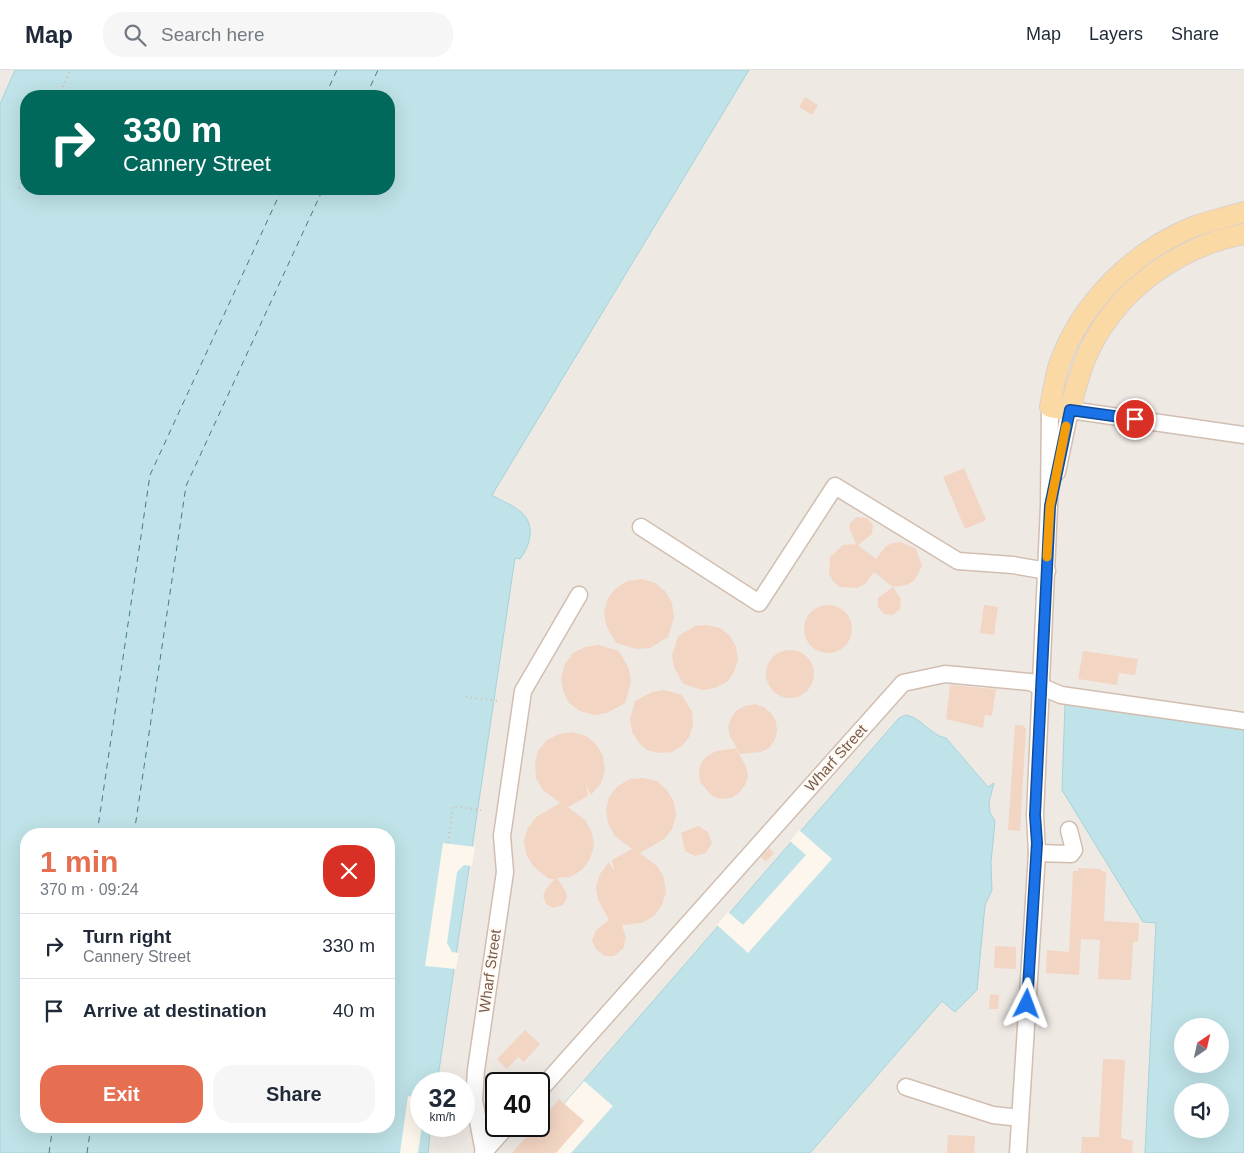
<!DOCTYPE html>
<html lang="en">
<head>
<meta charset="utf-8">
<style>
  :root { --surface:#fff; --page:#f6f6f7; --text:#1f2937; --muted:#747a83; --line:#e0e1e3; --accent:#e76f51 }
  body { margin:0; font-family:Arial,sans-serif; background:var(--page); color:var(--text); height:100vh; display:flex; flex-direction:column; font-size:19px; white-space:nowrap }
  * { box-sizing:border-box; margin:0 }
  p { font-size:16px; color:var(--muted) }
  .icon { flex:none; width:28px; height:28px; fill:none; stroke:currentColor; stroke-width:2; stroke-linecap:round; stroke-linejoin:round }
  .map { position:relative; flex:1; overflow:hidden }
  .details { position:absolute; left:20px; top:758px; width:375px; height:305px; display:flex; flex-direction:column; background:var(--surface); border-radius:20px; box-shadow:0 5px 20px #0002 }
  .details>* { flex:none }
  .guide { position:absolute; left:20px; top:20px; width:375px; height:105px; border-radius:20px; box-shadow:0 5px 20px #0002; background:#00695c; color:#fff; overflow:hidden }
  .needle { width:32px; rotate:34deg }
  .fabs { position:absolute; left:1174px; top:948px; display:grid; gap:10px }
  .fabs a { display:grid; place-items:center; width:55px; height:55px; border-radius:50%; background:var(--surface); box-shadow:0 5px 20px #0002; font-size:25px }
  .speed { position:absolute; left:410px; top:1002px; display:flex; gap:10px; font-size:25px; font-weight:700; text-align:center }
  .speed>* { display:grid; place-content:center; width:65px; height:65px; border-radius:50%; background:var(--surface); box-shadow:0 5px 20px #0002; line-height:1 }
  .speed small { font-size:12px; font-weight:400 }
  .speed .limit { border:2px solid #111; border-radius:8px; background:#fff; color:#111 }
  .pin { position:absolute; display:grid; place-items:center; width:42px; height:42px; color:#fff; margin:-21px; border:2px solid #fff; border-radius:50%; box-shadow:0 1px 5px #0007 }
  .me { position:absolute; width:55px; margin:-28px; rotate:3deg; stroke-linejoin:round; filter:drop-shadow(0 0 4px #0008) }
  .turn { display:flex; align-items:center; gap:18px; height:105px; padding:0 20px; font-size:22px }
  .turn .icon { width:65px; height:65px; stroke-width:2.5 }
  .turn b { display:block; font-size:35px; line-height:42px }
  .round { display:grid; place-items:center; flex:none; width:52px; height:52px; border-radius:20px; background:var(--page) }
  .overview { display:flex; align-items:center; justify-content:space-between; height:85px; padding:0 20px }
  h1 { font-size:30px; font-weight:700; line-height:38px; color:var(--accent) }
  .primary-button { display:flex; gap:10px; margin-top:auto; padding:10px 20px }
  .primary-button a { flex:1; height:58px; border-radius:20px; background:var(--accent); color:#fff; font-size:20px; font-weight:700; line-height:58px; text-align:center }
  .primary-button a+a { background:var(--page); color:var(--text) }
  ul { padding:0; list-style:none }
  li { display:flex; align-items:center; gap:15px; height:65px; padding:0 20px; border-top:1px solid var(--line) }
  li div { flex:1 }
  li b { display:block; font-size:19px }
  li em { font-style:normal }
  header { display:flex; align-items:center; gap:30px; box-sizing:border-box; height:70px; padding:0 25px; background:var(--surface); border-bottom:1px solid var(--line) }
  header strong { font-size:24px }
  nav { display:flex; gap:28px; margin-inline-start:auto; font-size:18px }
  .search { width:350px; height:45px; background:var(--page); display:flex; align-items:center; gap:12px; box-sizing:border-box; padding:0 18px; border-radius:20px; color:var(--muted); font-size:19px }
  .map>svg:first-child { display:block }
  .industrial { fill:#efe9e4; fill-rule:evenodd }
  .water { fill:#bfe3e8; stroke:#a5d3da; fill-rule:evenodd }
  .pier { fill:#fdf6ec }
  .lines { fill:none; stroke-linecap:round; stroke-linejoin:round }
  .ferry { stroke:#437c86; stroke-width:1; stroke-dasharray:6 5; stroke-linecap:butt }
  .building { fill:#f3d5c3 }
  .minor-casing { stroke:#d1beb0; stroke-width:19 }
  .major-casing { stroke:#dad1cd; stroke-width:22 }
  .path { stroke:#d9b8a5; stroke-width:2; stroke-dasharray:1 4; stroke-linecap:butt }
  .minor { stroke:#fff; stroke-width:16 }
  .major { stroke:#fbd9a5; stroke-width:20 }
  .route-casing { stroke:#114b97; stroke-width:12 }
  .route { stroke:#1a73e8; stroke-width:9 }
  .slow { stroke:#f59e0b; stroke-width:9 }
  .labels { text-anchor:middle; stroke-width:4; stroke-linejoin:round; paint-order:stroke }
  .street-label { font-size:15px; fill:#7a5c4d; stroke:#fffaf3 }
</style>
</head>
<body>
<header>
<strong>Map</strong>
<div class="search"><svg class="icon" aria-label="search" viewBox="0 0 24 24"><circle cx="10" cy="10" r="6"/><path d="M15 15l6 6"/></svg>Search here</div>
<nav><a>Map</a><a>Layers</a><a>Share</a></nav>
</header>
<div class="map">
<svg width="1244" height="1083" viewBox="0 0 1244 1083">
  <rect width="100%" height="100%" fill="#fdf6ec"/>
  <!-- industrial -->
  <path class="industrial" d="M0,0h1244v1083h-1244zM26,26h363v93h-363zM26,764h363v292h-363zM1182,956h38v38h-38zM421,1014h43v42h-43zM496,1014h43v42h-43zM1182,1021h38v38h-38z"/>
  <!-- water -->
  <g class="water">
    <path d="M15,0h734l-257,425c9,6 22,10 30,18 14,13 8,33 -2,46l-5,-1 -78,526h-16v42h10l-3,27h-428v-1049zM26,26h363v93h-363zM26,764h363v292h-363z"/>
    <path d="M1065,634l179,26v423h-99l11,-230 -13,-1 -81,-132zM1182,956h38v38h-38zM1182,1021h38v38h-38z"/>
    <path d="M906,645c16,3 25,21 40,23l42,49 6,-4 -5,19 1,11 5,8 -4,42 1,27 -7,15 -8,85 -22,22 -13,-11 -132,152h-289l378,-435z"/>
  </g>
  <!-- pier -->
  <g class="pier">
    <path d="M799,760l33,29 -84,94 -31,-28 11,-13 15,13 63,-70 -16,-14z"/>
    <path d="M443,773l32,4 -3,19 -8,-1 -7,7 -10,71 5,9 7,1 -3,16 -31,-3z"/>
    <path d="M584,1011l29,25 -42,47h-50z"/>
    <path d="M408,1026l13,2 1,28 -4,27h-18z"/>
  </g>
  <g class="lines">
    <!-- ferry -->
    <g class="ferry">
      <path d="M325,26l12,-26"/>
      <path d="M366,26l12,-26"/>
      <path d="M97,764l53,-359 132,-286"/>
      <path d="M134,764l52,-348 137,-297"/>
      <path d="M49,1083l4,-27"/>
      <path d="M87,1083l4,-27"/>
    </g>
  </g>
  <!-- building -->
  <g class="building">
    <path d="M805,27l13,8 -6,10 -13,-8z"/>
    <path d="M964,398l22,52 -21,9 -22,-52z"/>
    <path d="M857,447l10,1 6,7 -1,9 -14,11 18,14 9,-12 7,-4 9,-1 15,7 6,17 -8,15 -8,4 -13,2 -19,-15 -9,12 -8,4 -17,-1 -7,-6 -4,-7 1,-17 13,-12 13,-1 -7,-16 1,-5z"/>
    <path d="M642,509l13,4 11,9 6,11 2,14 -6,20 -18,11 -14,1 -20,-6 -10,-18 -2,-13 4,-14 8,-10 12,-7z"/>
    <path d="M893,517l8,12 -1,10 -7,6 -9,-1 -6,-7v-9z"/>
    <circle cx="828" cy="559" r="24"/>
    <path d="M984,535l14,2 -4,28 -14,-2z"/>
    <path d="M707,555l13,3 10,8 6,11 2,13 -4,12 -7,10 -12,6 -12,2 -20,-6 -9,-17 -2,-12 6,-19 17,-10z"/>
    <path d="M599,575l20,6 10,18 2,14 -6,20 -18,10 -13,2 -14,-4 -11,-8 -6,-12 -2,-14 4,-13 8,-11 12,-6z"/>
    <circle cx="790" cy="604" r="24"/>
    <path d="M1083,581l55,8 -3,16 -16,-2 -2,12 -39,-6z"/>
    <path d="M950,615l46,4 -4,27 -7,-1 -2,13 -37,-9z"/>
    <path d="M664,620l18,5 10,17 1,12 -3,12 -8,10 -10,6 -13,1 -12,-3 -9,-8 -6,-10 -2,-13 5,-18 17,-9z"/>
    <path d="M755,634l9,3 7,6 5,8 1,10 -2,9 -6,8 -8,4 -21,2 -10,-18 -2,-9 3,-9 6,-8 8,-4z"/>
    <path d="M1015,655l9,1 2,3 -6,102 -12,-1z"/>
    <path d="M572,662l14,4 10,8 7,12 2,14 -4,13 -10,12 -5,-10 2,11 -20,11 18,14 6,12 2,13 -4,13 -8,11 -12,7 -13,1 9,14 1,6 -4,7 -10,3 -7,-4 -3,-8 3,-7 9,-10h-6l-16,-13 -7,-12 -2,-13 4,-13 8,-11 24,-14 -17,-13 -7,-12 -1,-14 3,-13 9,-11 12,-6z"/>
    <path d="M736,678l10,19 2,9 -3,9 -6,8 -8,5 -10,1 -9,-3 -12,-14 -1,-10 2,-9 6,-7 9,-5z"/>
    <path d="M643,708l14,3 10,9 7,12 2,13 -4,14 -8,10 -24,14 18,14 6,11 2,14 -4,13 -8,11 -12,7 -20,2 4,13 -3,11 -9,7h-9l-9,-7 -4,-8 4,-11 13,-10 -11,-20 -2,-13 4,-13 9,-12 5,9 -2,-11 20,-11 -18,-14 -6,-12 -2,-13 3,-13 9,-11 12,-7z"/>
    <path d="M698,756l10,6 4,11 -6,10 -11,3 -10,-5 -4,-18z"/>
    <path d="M769,778l5,5 -8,9 -5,-5z"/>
    <path d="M1078,798l23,1v2l5,1 -2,49 35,2 -1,19h-5l-2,38 -33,-1 2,-39 -19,-1 -2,36 -33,-2 1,-23 22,2 4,-81h5z"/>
    <path d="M995,876l21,1v22l-22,-1z"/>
    <path d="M990,924l9,1 -1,14h-9z"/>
    <path d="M525,960l15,14 -16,18 -6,-5 -11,12 -10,-10z"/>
    <path d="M1103,989l22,1 -4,78 12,3 -1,12h-51l1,-16h17z"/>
    <path d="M559,1029l25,22 -28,32h-44l24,-27h3v-3z"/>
    <path d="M948,1065l27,1 -1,17h-27z"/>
  </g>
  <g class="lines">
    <!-- minor casing -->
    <g class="minor-casing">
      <g id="minor">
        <path d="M1057,402l13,-62 174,25"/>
        <path d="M641,457l118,76 76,-117 123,75 55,4 34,6"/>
        <path d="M1037,783l34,1 3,-4 -5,-20"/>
        <path d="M906,1017l87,28 27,3"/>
        <path d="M539,1021l364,-408 42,-9 85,8 31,13 183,26"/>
        <path d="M484,1082l-10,-52 2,-30 29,-198 -3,-36 21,-145 56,-96"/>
        <path d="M483,1083l24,-27"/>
        <path d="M1018,1083l19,-300 -2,-38 14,-309 1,-99"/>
      </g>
    </g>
    <!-- major casing -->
    <g class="major-casing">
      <path id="major" d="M1244,142c-17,5 -35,9 -51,15 -59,24 -111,75 -133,135 -5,14 -7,30 -10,45l20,3c5,-19 9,-37 17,-55 28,-63 89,-108 157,-121"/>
    </g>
    <!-- path -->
    <g class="path">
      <path d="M59,26l11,-26"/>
      <path d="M19,118l7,-17"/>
      <path d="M466,627l32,4"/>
      <path d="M448,773l5,-37 28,4"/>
    </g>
    <!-- minor -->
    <use href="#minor" class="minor"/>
    <!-- major -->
    <use href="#major" class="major"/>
  </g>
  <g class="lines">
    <!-- route casing -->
    <g class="route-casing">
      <path id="route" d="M1027,934l10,-161 -2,-28 15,-309 20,-96 65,9"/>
    </g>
    <!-- route -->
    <use href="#route" class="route"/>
    <!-- slow -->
    <path class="slow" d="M1047,487l3,-51 16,-80"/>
  </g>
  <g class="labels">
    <!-- street labels -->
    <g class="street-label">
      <text transform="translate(836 688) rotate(-48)" y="5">Wharf Street</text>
      <text transform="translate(490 901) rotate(-82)" y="5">Wharf Street</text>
    </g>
  </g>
</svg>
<div class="fabs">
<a><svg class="needle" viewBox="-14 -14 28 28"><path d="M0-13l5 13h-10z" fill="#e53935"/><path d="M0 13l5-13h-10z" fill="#747a83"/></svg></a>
<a><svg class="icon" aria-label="sound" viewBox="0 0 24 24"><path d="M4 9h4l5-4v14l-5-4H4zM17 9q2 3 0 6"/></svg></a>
</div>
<div class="speed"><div>32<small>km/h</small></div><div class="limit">40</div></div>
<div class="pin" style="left:1135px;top:349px;background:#d93025"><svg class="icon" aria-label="arrive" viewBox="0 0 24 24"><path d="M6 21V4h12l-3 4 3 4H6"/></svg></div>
<svg class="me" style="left:1027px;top:934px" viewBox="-20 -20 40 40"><path d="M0-17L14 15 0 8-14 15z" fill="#1a73e8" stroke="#fff" stroke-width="4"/></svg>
<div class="guide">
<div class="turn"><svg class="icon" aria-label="right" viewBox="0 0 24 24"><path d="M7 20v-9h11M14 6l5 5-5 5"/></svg><div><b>330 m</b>Cannery Street</div></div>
</div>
<section class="details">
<div class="overview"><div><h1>1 min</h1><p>370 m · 09:24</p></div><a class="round" style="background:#d93025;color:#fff"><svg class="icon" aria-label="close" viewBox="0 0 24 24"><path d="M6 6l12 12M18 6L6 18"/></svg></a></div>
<ul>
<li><svg class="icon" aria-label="right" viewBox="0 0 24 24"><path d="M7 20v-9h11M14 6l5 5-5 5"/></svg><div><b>Turn right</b><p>Cannery Street</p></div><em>330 m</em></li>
<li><svg class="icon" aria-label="arrive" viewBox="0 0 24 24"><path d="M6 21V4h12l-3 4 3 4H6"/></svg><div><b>Arrive at destination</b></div><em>40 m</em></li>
</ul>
<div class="primary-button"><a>Exit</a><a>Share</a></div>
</section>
</div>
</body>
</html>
